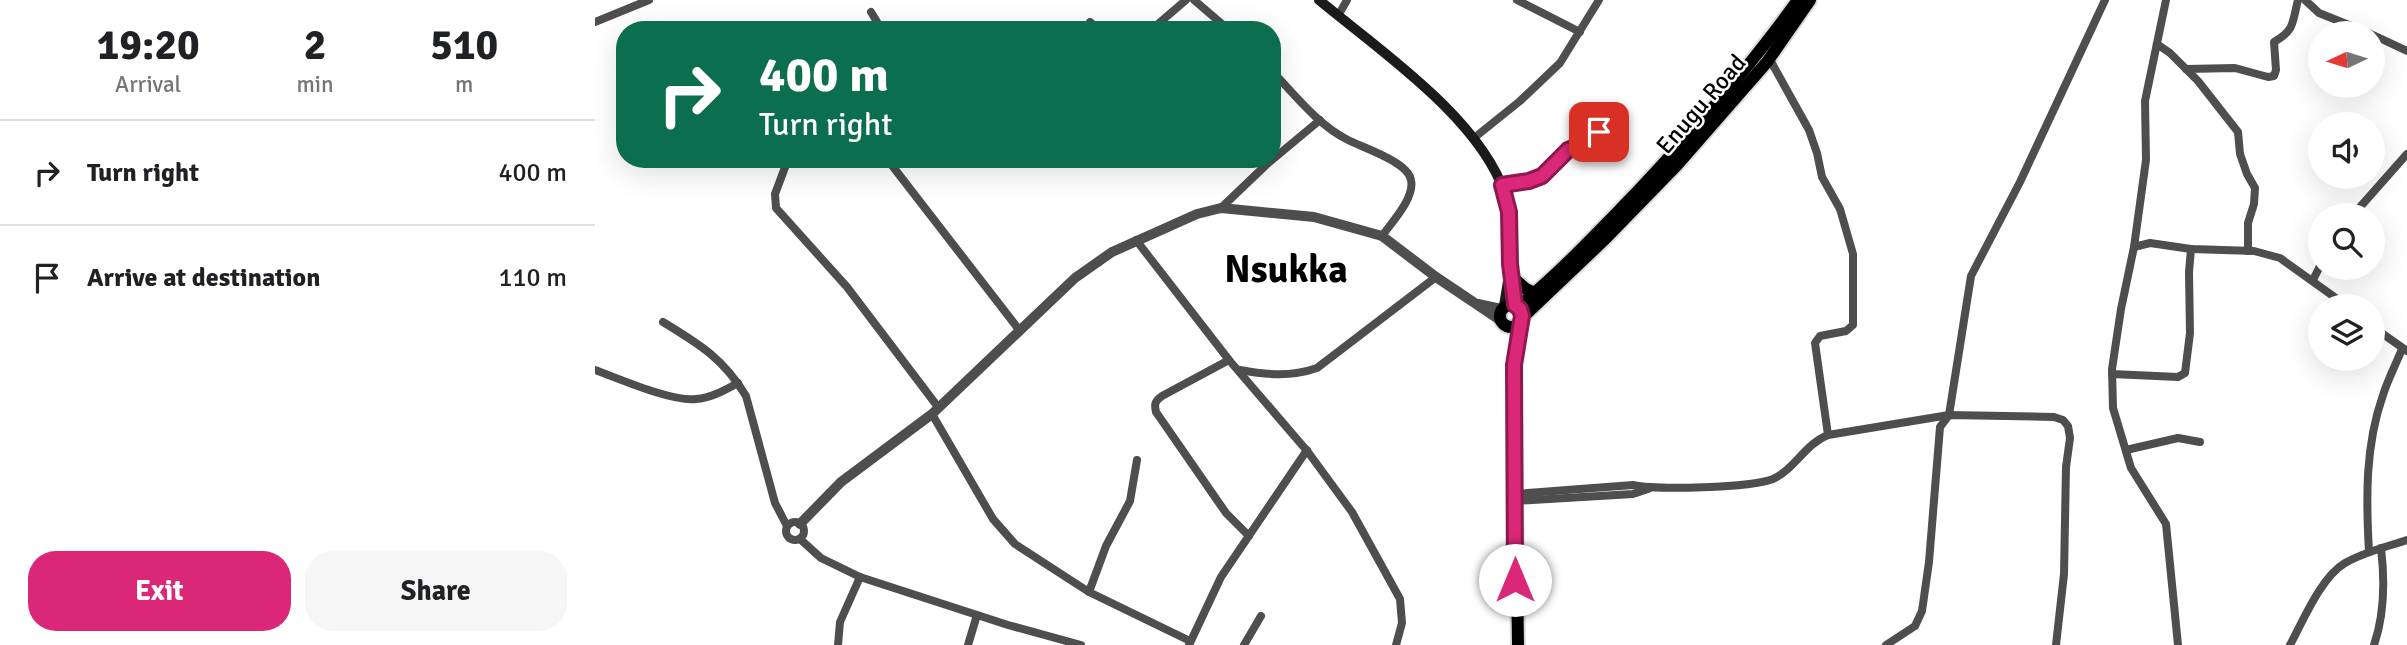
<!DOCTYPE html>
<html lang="en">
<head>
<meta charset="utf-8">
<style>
  :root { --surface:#fff; --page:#f6f6f6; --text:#202124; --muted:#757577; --line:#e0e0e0; --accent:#db2777 }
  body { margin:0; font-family:Signika,sans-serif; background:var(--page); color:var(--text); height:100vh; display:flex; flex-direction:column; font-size:26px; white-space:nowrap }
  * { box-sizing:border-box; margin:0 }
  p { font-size:23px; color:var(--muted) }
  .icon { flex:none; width:38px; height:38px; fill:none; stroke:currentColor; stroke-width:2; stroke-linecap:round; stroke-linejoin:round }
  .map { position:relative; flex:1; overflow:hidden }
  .side { display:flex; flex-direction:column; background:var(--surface); width:595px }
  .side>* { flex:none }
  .hud { position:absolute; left:21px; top:21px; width:665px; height:147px; border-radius:28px; box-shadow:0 7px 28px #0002; background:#0b6e4f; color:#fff; overflow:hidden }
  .needle { width:46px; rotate:266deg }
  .fabs { position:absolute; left:1713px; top:21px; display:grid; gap:14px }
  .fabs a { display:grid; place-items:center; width:77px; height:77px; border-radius:50%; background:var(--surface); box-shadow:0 7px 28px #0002; font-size:35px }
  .pin { position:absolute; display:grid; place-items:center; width:60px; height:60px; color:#fff; margin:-30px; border-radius:14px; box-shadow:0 4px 10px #0006 }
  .me { position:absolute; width:77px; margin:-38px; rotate:0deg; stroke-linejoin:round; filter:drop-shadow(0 0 5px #0008) }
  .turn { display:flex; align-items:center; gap:24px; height:147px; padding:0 28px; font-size:32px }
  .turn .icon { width:91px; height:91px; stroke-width:2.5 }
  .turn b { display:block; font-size:49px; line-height:60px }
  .eta { display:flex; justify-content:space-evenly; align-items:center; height:119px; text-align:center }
  .eta b { font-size:42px; font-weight:700; line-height:49px }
  .cta { display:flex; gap:14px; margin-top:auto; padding:14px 28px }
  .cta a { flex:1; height:80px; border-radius:28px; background:var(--accent); color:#fff; font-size:28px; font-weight:700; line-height:80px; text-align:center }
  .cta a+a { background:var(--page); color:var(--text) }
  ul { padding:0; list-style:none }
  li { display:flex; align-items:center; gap:21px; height:105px; padding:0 28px; border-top:2px solid var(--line) }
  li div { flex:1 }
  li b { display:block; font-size:26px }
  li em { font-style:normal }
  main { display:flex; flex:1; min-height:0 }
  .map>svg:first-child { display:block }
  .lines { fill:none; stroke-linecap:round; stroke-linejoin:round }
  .primary-casing { stroke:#dbdbdb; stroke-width:16 }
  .minor { stroke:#4e4e4e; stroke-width:8 }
  .tertiary { stroke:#4e4e4e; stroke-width:10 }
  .secondary { stroke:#1b1b1b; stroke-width:10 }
  .primary { stroke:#000; stroke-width:12 }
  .route-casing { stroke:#8e194d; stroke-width:18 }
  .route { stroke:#db2777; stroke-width:12 }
  .labels { text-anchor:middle; stroke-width:5; stroke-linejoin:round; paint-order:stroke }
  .street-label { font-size:24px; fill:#000; stroke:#fff }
  .town-label { font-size:38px; font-weight:bold; fill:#000; stroke:#fff }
</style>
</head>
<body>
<main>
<section class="side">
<div class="eta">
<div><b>19:20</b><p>Arrival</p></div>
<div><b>2</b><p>min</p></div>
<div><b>510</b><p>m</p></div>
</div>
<ul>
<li><svg class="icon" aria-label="right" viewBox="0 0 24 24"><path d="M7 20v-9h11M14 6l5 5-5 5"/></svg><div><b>Turn right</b></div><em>400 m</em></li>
<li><svg class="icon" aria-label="arrive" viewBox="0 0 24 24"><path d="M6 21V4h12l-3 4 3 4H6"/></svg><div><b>Arrive at destination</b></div><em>110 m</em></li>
</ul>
<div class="cta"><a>Exit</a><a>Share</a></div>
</section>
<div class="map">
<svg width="1812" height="645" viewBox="0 0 1812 645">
  <rect width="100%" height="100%" fill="#fff"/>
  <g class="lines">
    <!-- primary casing -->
    <g class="primary-casing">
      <g id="primary">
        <path d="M917,277l14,12 9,4"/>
        <circle cx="916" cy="316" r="11"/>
        <path d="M923,307c43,-35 80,-75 119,-115 57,-61 112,-124 161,-192"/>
        <path d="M926,319l83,-79 73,-75 90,-103 43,-62"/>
        <path d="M923,645l-4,-280 5,-42"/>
      </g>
    </g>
    <!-- minor -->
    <g class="minor">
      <path d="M599,0l35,30"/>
      <path d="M922,0l63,32"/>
      <path d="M1571,0l-21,101 1,59 -12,87 -13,62 -9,60 1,39 18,60 35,56 12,121"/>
      <path d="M1710,0l14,13 50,20"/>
      <path d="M276,12l11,18"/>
      <path d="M743,16l9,-16"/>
      <path d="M0,22l54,-22"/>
      <path d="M495,22l9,8"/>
      <path d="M556,30l35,-30"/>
      <path d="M1778,35l34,16"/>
      <path d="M1562,44l13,9 28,28 40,51 2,22 7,20 8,14 -1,16 -6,19v28"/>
      <path d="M1174,58l40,72 8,23 5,24 18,32 13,45v71l-7,6 -26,5 -5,7 13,92"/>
      <path d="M1591,69l49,-1 33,9 6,-1 2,-6 -2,-28c21,-12 18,-19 24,-42"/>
      <path d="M677,71c23,24 46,54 76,69 16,8 60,22 63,40 4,18 -19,42 -29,56"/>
      <path d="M879,138l46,-37 40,-38 39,-63"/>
      <path d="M292,159l133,172"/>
      <path d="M192,162l-12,32 1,14 71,79 91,120"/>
      <path d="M907,185l27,-3 13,-6 26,-26 21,-8 10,-9"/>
      <path d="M626,208l45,-43 54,-45"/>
      <path d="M1758,215l54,-61"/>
      <path d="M541,240l93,120 79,92 44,60 48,87 2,24 -6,22"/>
      <path d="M1539,247l16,-4 41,6 63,2 26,7 67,48"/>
      <path d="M1718,280l8,-16"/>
      <path d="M68,322c36,22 60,36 83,74l29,107 12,23"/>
      <path d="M1778,327l34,24"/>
      <path d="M634,360l-67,36c-7,5 -8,8 -6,16l70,101 23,23"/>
      <path d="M0,370c25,9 77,32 101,29 15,-1 29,-9 42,-16"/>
      <path d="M645,370c27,5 51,7 77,-2l119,-91"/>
      <path d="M1517,374l66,3 7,-4 5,-40 -1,-61 2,-23"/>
      <path d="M337,414l61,105 22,25 74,48 101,49"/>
      <path d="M1531,450l52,-12 22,4"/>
      <path d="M920,494l118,-9c24,5 117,3 140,-6 22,-10 32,-35 55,-44l121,-20 105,2 9,3 5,6 2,12 -4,29 -2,107 -8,71"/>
      <path d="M920,501l118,-7 15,-5"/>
      <circle cx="200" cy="531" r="9"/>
      <path d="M205,539l21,19 39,19 148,48 73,20"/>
      <path d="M1774,552c-3,-53 -4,-106 14,-157 5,-16 13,-31 19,-46"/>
      <path d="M494,592l17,-46 24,-45 7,-41"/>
      <path d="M243,645l2,-23 20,-45"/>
      <path d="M373,645l9,-30"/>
      <path d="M594,645l32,-68 86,-127"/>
      <path d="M649,645l17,-29"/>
      <path d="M1291,645l29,-19 7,-15 7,-49 11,-135 9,-12 22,-139 49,-94 85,-182"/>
      <path d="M1695,645c13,-24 31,-68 55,-82 19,-11 41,-16 62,-23"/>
      <path d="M1779,645c11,-32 11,-64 7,-97"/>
    </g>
    <!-- tertiary -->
    <g class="tertiary">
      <path d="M883,304l23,5"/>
      <path d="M205,524l41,-42 91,-68 143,-136 37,-26 85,-38 24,-6 93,9 68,19 54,41 64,43"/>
    </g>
    <!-- secondary -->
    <g class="secondary">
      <path d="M724,0c60,50 161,118 186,194 7,22 4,46 5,69 1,14 4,28 5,42"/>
      <path d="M909,306l4,-25"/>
    </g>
    <!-- primary -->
    <use href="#primary" class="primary"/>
  </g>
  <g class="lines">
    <!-- route casing -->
    <g class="route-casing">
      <path id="route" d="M920,580l-1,-215 8,-49 -2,-7 -5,-4 -5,-41 -1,-52 -7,-27 27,-4 13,-5 26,-26 21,-8 10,-10"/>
    </g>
    <!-- route -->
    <use href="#route" class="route"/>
  </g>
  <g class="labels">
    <!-- street labels -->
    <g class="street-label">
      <text transform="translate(1106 104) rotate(-49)" y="8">Enugu Road</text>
    </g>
    <!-- town labels -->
    <g class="town-label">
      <text x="691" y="282">Nsukka</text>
    </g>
  </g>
</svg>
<div class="fabs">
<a><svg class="needle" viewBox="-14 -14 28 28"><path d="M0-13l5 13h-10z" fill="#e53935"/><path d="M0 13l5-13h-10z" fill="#757577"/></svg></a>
<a><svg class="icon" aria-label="sound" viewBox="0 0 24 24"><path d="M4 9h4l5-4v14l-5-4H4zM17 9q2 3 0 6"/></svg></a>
<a><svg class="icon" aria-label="search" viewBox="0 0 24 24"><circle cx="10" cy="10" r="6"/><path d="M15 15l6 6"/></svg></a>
<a><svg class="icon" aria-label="layers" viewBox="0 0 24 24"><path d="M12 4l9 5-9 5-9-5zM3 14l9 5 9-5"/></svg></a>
</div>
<div class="pin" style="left:1004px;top:132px;background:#d93025"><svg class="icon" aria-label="arrive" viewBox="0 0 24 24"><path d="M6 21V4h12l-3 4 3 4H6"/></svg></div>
<svg class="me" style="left:920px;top:580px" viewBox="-20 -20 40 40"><circle r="19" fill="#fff"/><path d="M0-13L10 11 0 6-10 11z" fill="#db2777"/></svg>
<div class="hud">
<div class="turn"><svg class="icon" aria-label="right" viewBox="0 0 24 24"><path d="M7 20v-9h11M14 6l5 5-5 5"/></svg><div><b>400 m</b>Turn right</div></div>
</div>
</div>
</main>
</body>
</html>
